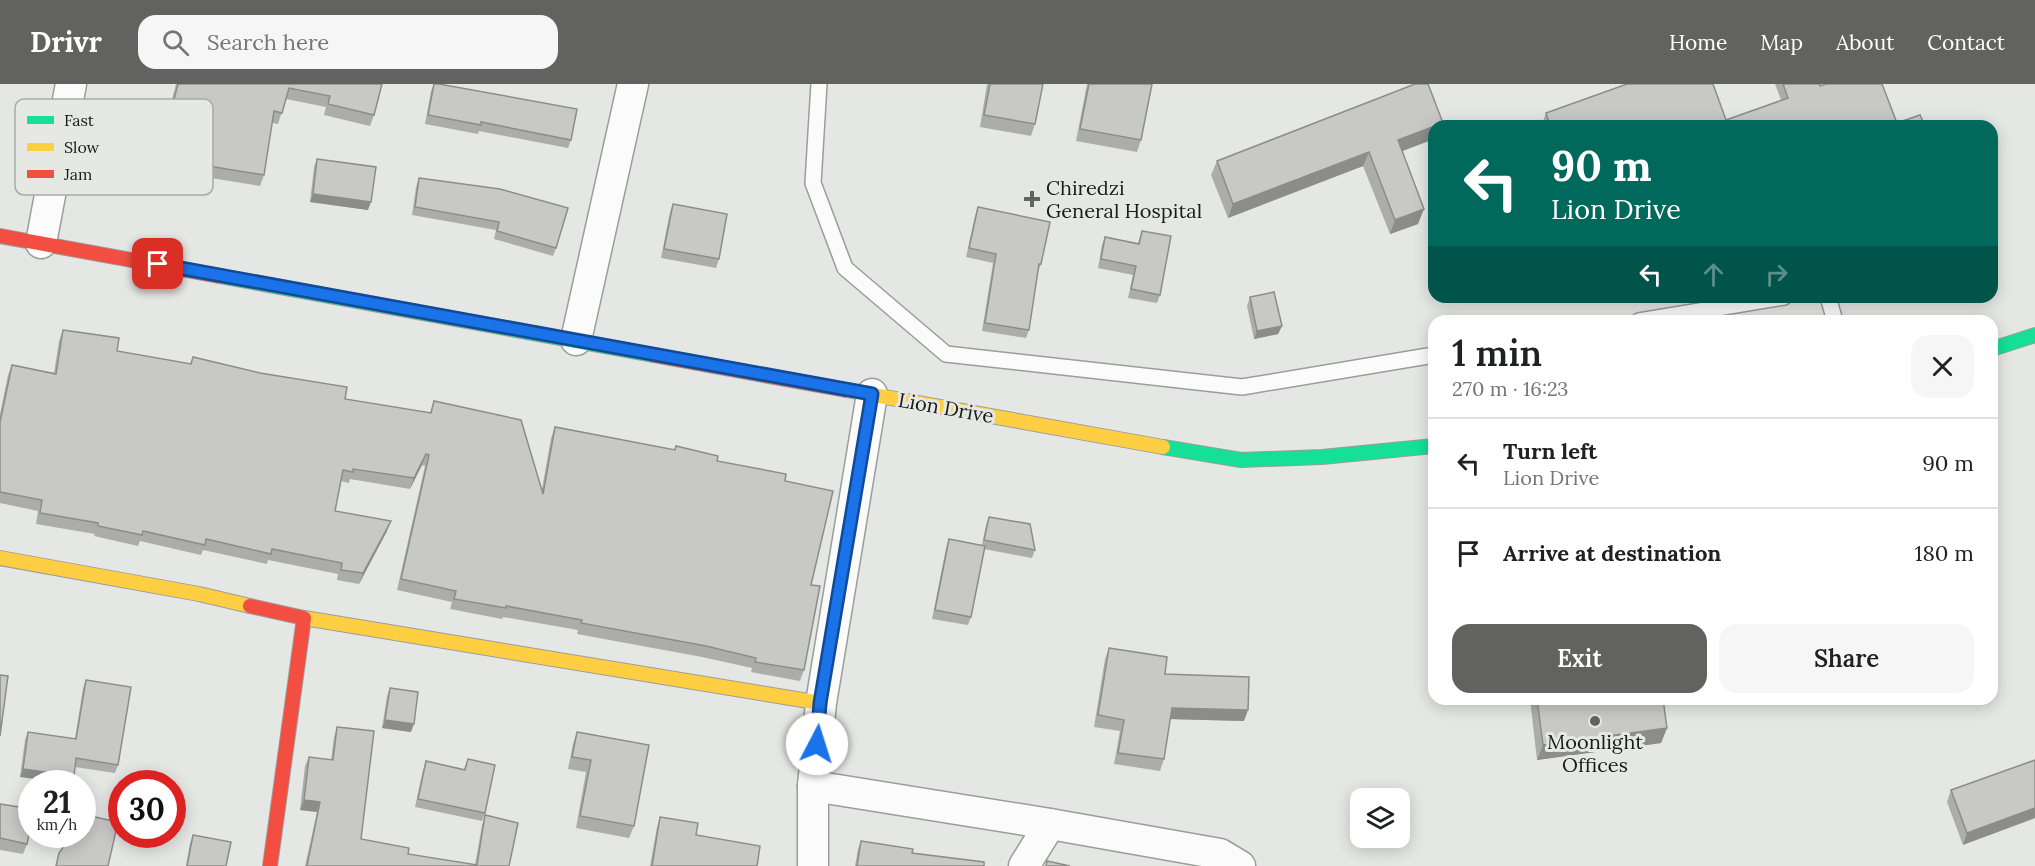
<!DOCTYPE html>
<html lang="en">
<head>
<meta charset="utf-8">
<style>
  :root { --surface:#fff; --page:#f6f6f6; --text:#202124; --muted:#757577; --line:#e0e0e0; --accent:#626261 }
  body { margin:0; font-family:Lora,serif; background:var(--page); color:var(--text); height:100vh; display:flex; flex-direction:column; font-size:22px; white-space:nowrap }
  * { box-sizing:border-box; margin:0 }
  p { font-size:20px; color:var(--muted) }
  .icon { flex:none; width:33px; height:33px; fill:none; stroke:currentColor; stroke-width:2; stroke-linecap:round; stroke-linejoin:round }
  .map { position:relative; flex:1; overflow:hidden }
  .drawer { position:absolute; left:1428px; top:231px; width:570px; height:390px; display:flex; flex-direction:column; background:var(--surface); border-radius:18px; box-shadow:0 3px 15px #0003 }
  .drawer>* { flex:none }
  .top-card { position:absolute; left:1428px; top:36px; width:570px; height:183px; border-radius:18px; box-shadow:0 3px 15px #0003; background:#00695c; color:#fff; overflow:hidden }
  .tools { position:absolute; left:1350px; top:704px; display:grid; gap:12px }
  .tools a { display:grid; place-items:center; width:60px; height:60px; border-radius:12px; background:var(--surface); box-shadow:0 3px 15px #0003; font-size:30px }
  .speed { position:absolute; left:18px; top:686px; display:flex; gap:12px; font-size:30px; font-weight:700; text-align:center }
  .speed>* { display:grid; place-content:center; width:78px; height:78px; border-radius:50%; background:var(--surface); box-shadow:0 3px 15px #0003; line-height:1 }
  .speed small { font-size:15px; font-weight:400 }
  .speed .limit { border:9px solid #d22; background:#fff; color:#111 }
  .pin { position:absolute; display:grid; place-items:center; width:51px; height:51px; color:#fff; margin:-26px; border-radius:12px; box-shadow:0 3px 9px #0006 }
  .me { position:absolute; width:66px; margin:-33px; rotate:5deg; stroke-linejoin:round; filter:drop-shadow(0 0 4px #0008) }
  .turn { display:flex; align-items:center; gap:21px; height:126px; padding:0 24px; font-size:27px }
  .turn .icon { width:78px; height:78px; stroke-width:2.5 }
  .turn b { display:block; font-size:42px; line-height:51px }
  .lanes { display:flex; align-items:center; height:57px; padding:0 24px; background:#0003; justify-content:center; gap:30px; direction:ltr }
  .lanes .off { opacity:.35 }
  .round { display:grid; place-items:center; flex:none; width:63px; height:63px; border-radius:18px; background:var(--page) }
  .overview { display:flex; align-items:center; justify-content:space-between; height:102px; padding:0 24px }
  h1 { font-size:36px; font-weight:600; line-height:45px }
  .button { display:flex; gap:12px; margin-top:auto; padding:12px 24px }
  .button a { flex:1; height:69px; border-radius:18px; background:var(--accent); color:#fff; font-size:24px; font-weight:600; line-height:69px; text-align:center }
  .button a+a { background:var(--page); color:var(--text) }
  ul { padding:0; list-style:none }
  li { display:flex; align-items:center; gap:18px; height:90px; padding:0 24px; border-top:2px solid var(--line) }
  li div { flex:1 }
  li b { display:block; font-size:22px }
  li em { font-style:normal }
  header { display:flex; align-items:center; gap:36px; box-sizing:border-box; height:84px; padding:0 30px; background:var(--accent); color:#fff }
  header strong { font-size:28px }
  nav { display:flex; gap:33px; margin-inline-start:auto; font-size:21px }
  .search { width:420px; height:54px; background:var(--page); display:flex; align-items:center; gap:15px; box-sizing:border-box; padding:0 21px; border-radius:18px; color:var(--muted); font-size:22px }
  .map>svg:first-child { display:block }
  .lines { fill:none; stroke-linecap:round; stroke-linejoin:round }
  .lane-casing { stroke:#9b9d9a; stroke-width:18 }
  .street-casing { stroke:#9b9d9a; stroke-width:33 }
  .fast-casing { stroke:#9b9d9a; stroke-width:16 }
  .slow-casing { stroke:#9b9d9a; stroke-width:16 }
  .jam-casing { stroke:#9b9d9a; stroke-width:16 }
  .lane { stroke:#fbfbfb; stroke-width:15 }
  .street { stroke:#fbfbfb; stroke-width:30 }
  .fast { stroke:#16e098; stroke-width:14 }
  .slow { stroke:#ffcf43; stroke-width:14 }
  .jam { stroke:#f24e42; stroke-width:14 }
  .wall { fill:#acadab }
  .shaded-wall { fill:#8c8d8b }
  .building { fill:#c8c9c7; stroke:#8c8d8b; stroke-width:1.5 }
  .route-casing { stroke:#114b97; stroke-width:15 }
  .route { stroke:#1a73e8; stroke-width:10 }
  .poi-dot { fill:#626261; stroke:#e5e8e3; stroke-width:2 }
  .labels { text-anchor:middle; stroke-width:6; stroke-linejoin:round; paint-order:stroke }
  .poi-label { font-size:20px; fill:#1b1b1a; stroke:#e5e8e3; text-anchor:start }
  .street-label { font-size:20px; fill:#1b1b1a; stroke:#e5e8e3 }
  .key { fill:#e5e8e3; stroke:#a8aaa7; stroke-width:1.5 }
  .key-label { font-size:16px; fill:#1b1b1a }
</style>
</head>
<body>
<header>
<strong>Drivr</strong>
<div class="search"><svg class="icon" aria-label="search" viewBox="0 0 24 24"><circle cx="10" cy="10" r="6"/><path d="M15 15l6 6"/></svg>Search here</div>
<nav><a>Home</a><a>Map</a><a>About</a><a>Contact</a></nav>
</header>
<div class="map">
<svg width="2035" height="782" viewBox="0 0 2035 782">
  <rect width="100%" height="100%" fill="#e5e7e4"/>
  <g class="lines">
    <!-- lane casing -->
    <g class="lane-casing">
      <g id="lane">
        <path d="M819,0l-6,99 32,85 101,86 296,33 192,-32"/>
        <path d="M1828,213l7,24"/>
        <path d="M1639,237l145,-24"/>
      </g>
    </g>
    <!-- street casing -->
    <g class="street-casing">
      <g id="street">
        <path d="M41,159l30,-159"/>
        <path d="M576,256l57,-256"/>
        <path d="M813,702l237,38 170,30 20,12"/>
        <path d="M813,782v-80l8,-83 51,-309"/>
        <path d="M1024,782l26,-42"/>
      </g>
    </g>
    <!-- fast casing -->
    <g class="fast-casing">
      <g id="fast">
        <path d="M219,192l434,79"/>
        <path d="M1992,265l43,-14"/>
        <path d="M1163,363l78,13 81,-3 112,-11"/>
      </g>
    </g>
    <!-- slow casing -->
    <g class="slow-casing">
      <g id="slow">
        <path d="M846,306l317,57"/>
        <path d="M0,474l199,36 51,12"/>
        <path d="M304,534l517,85"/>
      </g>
    </g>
    <!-- jam casing -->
    <g class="jam-casing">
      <g id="jam">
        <path d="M0,152l219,40"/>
        <path d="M653,271l193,35"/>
        <path d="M250,522l54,12 -34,248"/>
      </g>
    </g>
    <!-- lane -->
    <use href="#lane" class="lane"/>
    <!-- street -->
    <use href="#street" class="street"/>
    <!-- fast -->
    <use href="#fast" class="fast"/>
    <!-- slow -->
    <use href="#slow" class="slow"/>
    <!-- jam -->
    <use href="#jam" class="jam"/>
  </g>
  <!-- wall -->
  <g class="wall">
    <path d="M176,0h206l-8,31 -4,11 -46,-11 2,-8 -40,-8 -8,25 -6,-1 -8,52 -4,11 -105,-17 8,-47 4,-11h2z"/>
    <path d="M434,0l137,56 -3,8 -89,-17 -1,3 -53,-10 6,-33z"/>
    <path d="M987,0h56l-8,40 -4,12 -51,-9z"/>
    <path d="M1087,0h65l-11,56 -4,12 -61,-11z"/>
    <path d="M1775,0h45v2l77,37 28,3h-382l-1,-2 4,-11 180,7 55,-20z"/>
    <path d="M1434,42v13l-32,12 16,73 -28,10 -27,-68 -135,52 -17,-43 6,-14z"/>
    <path d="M317,75l51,51 -58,-8 4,-35z"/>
    <path d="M419,94l137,70 -3,8 -59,-17 2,-9 -84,-15 4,-28z"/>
    <path d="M673,120l46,55 -3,9 -55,-10 9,-46z"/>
    <path d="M978,123l63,57 -3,8 -9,58 -3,8 -44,-7 11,-68 -27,-6 9,-41z"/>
    <path d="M1142,147l18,64 -3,8 -29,-5 5,-23 -35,-7 4,-23 3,-8 33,6z"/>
    <path d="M1250,213l32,29 -4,8 -24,5 -7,-33z"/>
    <path d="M63,246l54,21 73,13 3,-7 152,42 85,14 4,-12 108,88 9,-51 4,-11 119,23 2,-4 41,15 68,20 26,104 -7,85 -4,11 -49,-9 1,-4 -50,-11 -125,-23 1,-4 -75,-13 -1,2 -52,-10 2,-7 -55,-12 28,-124 -3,-1 -12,24 -60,-10 -1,4 -8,-2 -6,30 52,20 -28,53 -22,-4 1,-6 -70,-14 -1,4 -64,-14 -2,5 -61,-14 -2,5 -44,-10 1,-2 -59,-10 2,-13 -38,-8v-89l8,-39 4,-10 42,8 5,-32z"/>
    <path d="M989,433l46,33 -3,8 -48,-9 -13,68 -3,8 -36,-6 14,-71 3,-9 33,6 4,-20z"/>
    <path d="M1109,564l56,26 79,47 -74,-2 -6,40 -4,12 -46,-7 6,-33 -26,-4 11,-68z"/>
    <path d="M86,596l32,85 -3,8 -40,-6 -55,10 5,-37 3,-8 47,7 8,-51z"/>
    <path d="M390,604l21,44 -29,-4 5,-32z"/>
    <path d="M1530,615h133l4,29 -6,15 -124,17z"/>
    <path d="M337,643l24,112 47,15 67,11 7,-40 3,-10 24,51h-204l12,-54 -17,-2 5,-44 4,-9 22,3 3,-23z"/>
    <path d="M577,648l57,94 -5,12 -53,-10 10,-56 -18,-3 5,-25z"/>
    <path d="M468,675l17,54 -3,8 -67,-14 8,-37 3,-9 38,8z"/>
    <path d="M2035,676l-72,85 -16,-43 4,-12z"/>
    <path d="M0,720l27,40 -4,10 -23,-4z"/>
    <path d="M660,733l36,18 61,31h-107l7,-39z"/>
    <path d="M193,751l33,31h-40l4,-23z"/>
    <path d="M861,757l51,12 72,13h-129l3,-17z"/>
  </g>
  <!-- shaded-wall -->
  <g class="shaded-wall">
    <path d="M1434,42v13l-42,16 6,-15z"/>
    <path d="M1369,68l-6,14 -135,52 5,-14z"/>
    <path d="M313,110l58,8 -3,8 -58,-8z"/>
    <path d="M1424,125l-6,15 -28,10 5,-14z"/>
    <path d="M1282,242l-4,8 -24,5 3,-8z"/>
    <path d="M426,370l-4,11 -12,24 4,-11z"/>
    <path d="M391,437l-4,10 -28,53 4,-11z"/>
    <path d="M1172,624l76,2 -4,11 -76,-2z"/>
    <path d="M385,636l29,4 -3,8 -29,-4z"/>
    <path d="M1667,644l-6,15 -124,17 6,-15z"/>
    <path d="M23,685l51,7 -3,7h-6l-45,-6z"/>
    <path d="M304,716l16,2 -3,10 -17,-2z"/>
    <path d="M2035,724v10l-72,27 4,-12z"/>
  </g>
  <!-- building -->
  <g class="building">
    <path d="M178,0h204l-8,31 -46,-11 2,-8 -41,-8 -7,25 -8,-2 -10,64 -105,-17 8,-47h4z"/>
    <path d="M434,0h5l138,25 -6,31 -90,-18v3l-53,-10z"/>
    <path d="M990,0h53l-8,40 -51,-9z"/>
    <path d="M1089,0h63l-11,56 -61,-11z"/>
    <path d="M1415,0h13l15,39 -45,17 26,69 -29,11 -26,-68 -136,52 -16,-43z"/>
    <path d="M1627,0h86l13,36 62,-22 -5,-14h37v2l6,-2h56l15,39 23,-8 5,11h-375l-4,-13z"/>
    <path d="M317,75l59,8 -5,35 -58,-8z"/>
    <path d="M419,94l81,11 68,19 -12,40 -59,-17 2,-9 -84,-15z"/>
    <path d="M673,120l54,10 -8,45 -55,-10z"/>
    <path d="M978,123l72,15 -9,42h-2l-10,66 -44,-7 11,-69 -27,-6z"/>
    <path d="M1142,147l29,5 -11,59 -29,-6 5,-23 -35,-7 4,-22 34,7z"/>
    <path d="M1274,208l8,34 -25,5 -7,-34z"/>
    <path d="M63,246l56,8 -2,13 74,13 2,-7 67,16 87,14 -2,12 86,14 3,-12 87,19 22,74 12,-67 120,23 1,-4 42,10 -1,5 69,13 -1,7 48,10 -22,94 9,1 -16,84 -49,-8 1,-4 -50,-12 -125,-23 1,-3 -76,-14v2l-52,-9 2,-8 -55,-12 28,-124 -3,-1 -12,24 -61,-9v3l-10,-2 -8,41 56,10 -28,52 -22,-3 1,-7 -70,-14 -1,5 -65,-15 -1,6 -62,-14 -1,4 -44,-9v-3l-58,-10 2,-13 -42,-8v-70l12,-57 44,9z"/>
    <path d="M989,433l41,7 5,26 -51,-10z"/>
    <path d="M949,455l36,7 -14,71 -36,-7z"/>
    <path d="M1109,564l58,9 -2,17 84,3 -1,33 -76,-2 -8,51 -46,-6 6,-33 -26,-5z"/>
    <path d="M0,591l8,1 -8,60z"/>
    <path d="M86,596l45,7 -13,78 -42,-7 -2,18 -51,-7 5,-37 48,7z"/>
    <path d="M390,604l28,4 -4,32 -29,-4z"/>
    <path d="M1537,615h126l4,29 -124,17z"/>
    <path d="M337,643l37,4 -13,108 48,9 -1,6 69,11 8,-50 33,8 -9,43h-202l13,-64 -16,-2 5,-43 24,3z"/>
    <path d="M577,648l72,13 -15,81 -54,-10 11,-56 -19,-3z"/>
    <path d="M468,675l27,6 -10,48 -67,-14 8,-38 39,9z"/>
    <path d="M2035,676v48l-68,25 -16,-43z"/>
    <path d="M0,720l32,5v11l-5,24 -27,-6z"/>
    <path d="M86,731l32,7 -10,44h-52l3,-13 14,-19h9v-14z"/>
    <path d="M660,733l38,6 -2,12 64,11 -3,20h-105z"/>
    <path d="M193,751l38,7 -5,24h-39z"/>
    <path d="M861,757l52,8 -1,4 72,9v4h-127z"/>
    <path d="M1047,777l23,5h-24z"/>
  </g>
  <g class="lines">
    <!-- route casing -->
    <g class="route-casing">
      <path id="route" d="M158,180l714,130 -52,309 -3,41"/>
    </g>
    <!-- route -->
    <use href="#route" class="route"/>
  </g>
  <!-- markers -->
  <g class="poi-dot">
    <path d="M1029 106h6v6h6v6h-6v6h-6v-6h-6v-6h6z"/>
    <circle cx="1595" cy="637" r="6"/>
  </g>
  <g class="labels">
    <!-- poi labels -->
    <g class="poi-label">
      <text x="1046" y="111">Chiredzi<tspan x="1046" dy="23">General Hospital</tspan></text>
      <text x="1595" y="665" text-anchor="middle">Moonlight<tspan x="1595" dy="23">Offices</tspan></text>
    </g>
    <!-- street labels -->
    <g class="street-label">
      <text transform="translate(946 324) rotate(10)" y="7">Lion Drive</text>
    </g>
  </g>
  <!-- legend -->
  <rect x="15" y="15" width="198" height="96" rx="9" class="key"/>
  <rect x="27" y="32" width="27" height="8" fill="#16e098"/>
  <rect x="27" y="59" width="27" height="8" fill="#ffcf43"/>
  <rect x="27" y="86" width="27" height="8" fill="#f24e42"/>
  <g class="key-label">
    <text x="64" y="42">Fast</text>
    <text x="64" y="69">Slow</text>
    <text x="64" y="96">Jam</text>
  </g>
</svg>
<div class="tools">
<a><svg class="icon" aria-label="layers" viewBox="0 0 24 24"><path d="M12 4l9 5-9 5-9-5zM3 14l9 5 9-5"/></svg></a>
</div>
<div class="speed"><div>21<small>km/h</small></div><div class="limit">30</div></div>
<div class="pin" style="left:158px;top:180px;background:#d93025"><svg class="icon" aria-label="arrive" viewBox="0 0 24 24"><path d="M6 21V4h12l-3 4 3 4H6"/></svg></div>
<svg class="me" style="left:817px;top:660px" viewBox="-20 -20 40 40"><circle r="19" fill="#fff"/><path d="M0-13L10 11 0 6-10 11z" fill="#1a73e8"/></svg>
<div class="top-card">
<div class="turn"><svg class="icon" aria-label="left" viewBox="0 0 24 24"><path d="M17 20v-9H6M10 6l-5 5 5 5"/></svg><div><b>90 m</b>Lion Drive</div></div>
<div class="lanes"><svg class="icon" aria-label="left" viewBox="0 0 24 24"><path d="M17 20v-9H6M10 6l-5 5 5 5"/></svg><svg class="icon off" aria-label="ahead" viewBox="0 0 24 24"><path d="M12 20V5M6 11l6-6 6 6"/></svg><svg class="icon off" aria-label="right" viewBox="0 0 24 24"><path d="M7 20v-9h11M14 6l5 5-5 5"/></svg></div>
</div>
<section class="drawer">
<div class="overview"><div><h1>1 min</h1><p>270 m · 16:23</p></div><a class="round"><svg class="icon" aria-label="close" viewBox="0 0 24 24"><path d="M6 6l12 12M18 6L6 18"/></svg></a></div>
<ul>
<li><svg class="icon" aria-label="left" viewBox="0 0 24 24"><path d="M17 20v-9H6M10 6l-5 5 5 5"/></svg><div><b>Turn left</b><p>Lion Drive</p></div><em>90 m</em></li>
<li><svg class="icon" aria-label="arrive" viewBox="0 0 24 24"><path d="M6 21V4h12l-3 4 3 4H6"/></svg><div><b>Arrive at destination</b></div><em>180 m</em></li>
</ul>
<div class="button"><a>Exit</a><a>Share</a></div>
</section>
</div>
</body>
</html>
